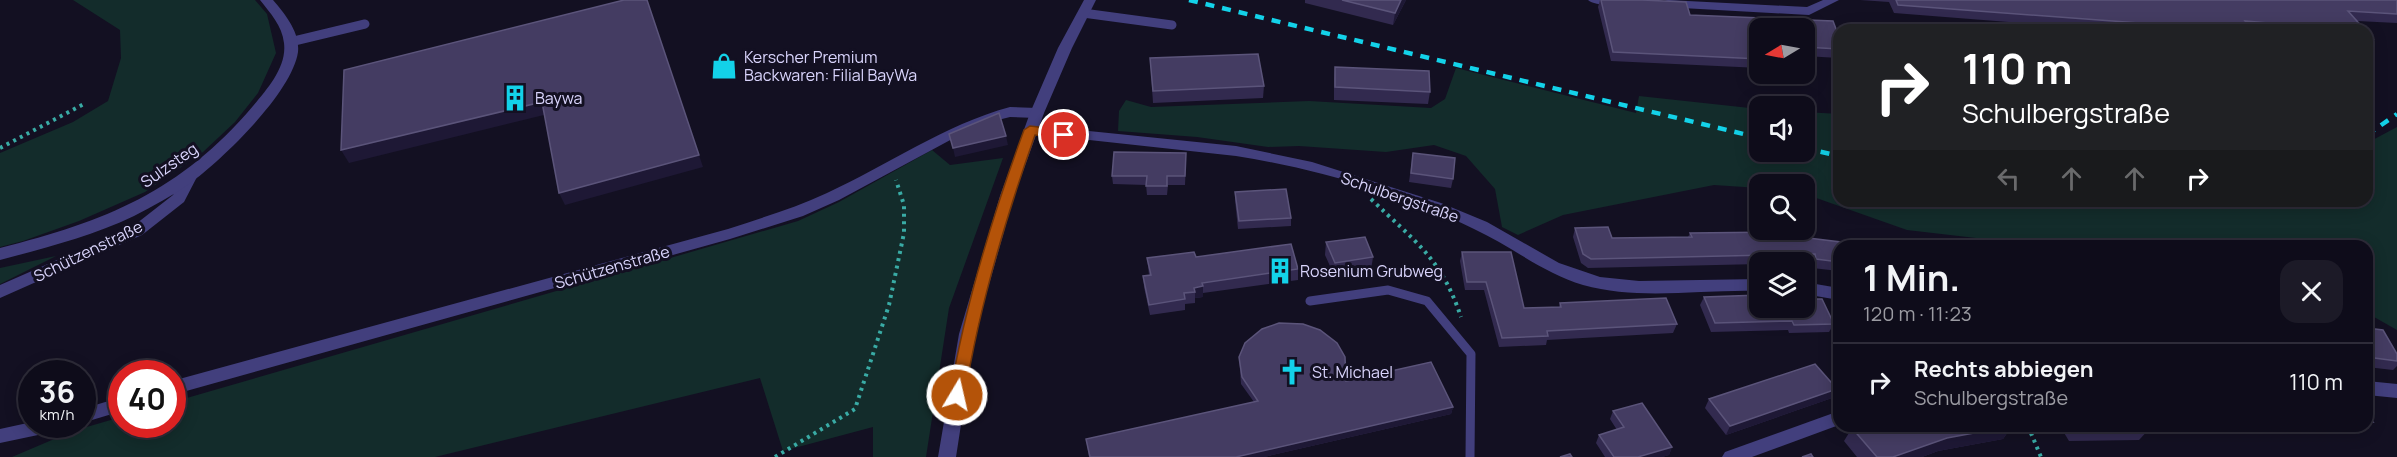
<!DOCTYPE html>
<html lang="de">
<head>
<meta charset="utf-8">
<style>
  :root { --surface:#0e0c1a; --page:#1c1a27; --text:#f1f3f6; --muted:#9b9ba2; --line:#2e2c39 }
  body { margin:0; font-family:Manrope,sans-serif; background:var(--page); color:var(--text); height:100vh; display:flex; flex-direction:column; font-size:22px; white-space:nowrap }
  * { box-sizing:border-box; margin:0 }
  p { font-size:20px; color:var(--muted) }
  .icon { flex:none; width:33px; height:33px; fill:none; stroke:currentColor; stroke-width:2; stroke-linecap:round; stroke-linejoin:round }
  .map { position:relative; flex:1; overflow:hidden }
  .panel { position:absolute; left:1833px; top:240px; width:540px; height:192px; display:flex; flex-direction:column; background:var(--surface); border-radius:18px; box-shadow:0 3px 15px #0003,0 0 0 2px var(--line) }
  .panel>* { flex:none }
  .banner { position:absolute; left:1833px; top:24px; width:540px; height:183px; border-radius:18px; box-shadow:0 3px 15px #0003,0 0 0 2px var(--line); background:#202124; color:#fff; overflow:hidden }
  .needle { width:39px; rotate:260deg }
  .buttons { position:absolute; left:1749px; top:18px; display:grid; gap:12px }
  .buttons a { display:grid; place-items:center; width:66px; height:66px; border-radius:12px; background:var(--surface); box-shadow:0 3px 15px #0003,0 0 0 2px var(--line); font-size:30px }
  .speed { position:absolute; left:18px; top:360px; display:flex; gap:12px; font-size:30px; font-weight:700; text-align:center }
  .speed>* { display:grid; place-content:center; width:78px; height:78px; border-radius:50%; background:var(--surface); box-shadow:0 3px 15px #0003,0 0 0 2px var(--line); line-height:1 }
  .speed small { font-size:15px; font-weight:400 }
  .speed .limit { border:9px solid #d22; background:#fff; color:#111 }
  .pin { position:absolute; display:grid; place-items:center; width:51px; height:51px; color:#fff; margin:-26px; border:3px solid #fff; border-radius:50%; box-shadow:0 2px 6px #0007 }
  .me { position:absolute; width:66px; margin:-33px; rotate:9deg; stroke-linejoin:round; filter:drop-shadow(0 0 4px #0008) }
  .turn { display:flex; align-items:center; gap:21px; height:126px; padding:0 30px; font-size:27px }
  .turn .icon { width:78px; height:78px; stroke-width:2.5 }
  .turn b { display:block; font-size:42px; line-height:51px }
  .lanes { display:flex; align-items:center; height:57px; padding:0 30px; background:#0003; justify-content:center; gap:30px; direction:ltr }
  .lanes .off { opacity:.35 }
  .round { display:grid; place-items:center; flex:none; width:63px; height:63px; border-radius:18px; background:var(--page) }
  .overview { display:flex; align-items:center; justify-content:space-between; height:102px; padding:0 30px }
  h1 { font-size:36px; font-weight:700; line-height:45px }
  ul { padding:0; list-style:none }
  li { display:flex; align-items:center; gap:18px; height:78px; padding:0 30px; border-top:2px solid var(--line) }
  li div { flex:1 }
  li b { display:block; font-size:22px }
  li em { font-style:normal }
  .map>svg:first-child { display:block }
  .green { fill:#132c2b }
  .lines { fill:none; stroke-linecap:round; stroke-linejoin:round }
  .path { stroke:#39aba5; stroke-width:4; stroke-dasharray:3 4.5; stroke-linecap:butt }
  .service { stroke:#423f7d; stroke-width:9 }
  .minor { fill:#423f7d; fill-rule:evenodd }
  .tertiary { fill:#423f7d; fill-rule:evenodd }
  .rail { stroke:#13d2e9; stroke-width:4.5; stroke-dasharray:9 8; stroke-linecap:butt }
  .wall { fill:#322a4f }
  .shaded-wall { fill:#1e1835 }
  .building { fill:#443c62; stroke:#5b547a; stroke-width:1.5 }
  .route { fill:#b45309; stroke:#753606; stroke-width:1.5 }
  .labels { text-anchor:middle; stroke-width:6; stroke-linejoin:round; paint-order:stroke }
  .poi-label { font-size:16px; fill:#d9d4fc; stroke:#131022; text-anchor:start }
  .street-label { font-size:16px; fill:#d9d4fc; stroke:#131022 }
</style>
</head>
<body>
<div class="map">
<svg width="2397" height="457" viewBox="0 0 2397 457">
  <rect width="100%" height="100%" fill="#131022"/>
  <!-- green -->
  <g class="green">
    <path d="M73,0h182l12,14 9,39 -18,40 -23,29 -32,30 -58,40 -66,29 -56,20 -23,6v-94l73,-31 35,-21 13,-43 -1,-28z"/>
    <path d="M1456,68l180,45 3,-17 120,13 1,43h44l1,-40 34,2v87h528v-58l30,-16v203l-30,-17v-67h-323l-137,-16 -102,-36 -1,-10h-44l-1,4 -45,-3 -151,30 -45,20 -16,-8 -7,-38 -29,-33 -32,-11 -48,7 -87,-6 -31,1 -71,-10 -79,-6 1,-20 7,-11 25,7 158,-6 122,7 14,-9z"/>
    <path d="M932,150l18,15 53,-7 -54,150 -23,149h-53v-30l-90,24 -23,-73 -325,79h-423l61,-26 48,-14 1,7h50l1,-22 625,-181 41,-19z"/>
    <path d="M56,256l-56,28v-16z"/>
  </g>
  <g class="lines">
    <!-- path -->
    <g class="path">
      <path d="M0,148l84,-44"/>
      <path d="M1371,199c43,42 70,58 90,118"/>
      <path d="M2028,426l13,31"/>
      <path d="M775,457l80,-48 34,-104 15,-72v-28l-8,-25"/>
    </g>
    <!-- service -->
    <g class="service">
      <path d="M1083,13l89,12"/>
      <path d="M290,42l75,-18"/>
      <path d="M1310,301l78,-11 39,11 44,53 -1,103"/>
    </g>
    <!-- minor -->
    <g class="minor">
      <path d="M1588,0h38v1c-7,6 -31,5 -38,-1z"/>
      <path d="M1668,0l139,7 16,-7h16l-30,15 -145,-8 -2,-3 2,-3z"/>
      <path d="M1010,107l27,1 7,5 -7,5 -27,-1 -16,4 -40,17 -115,62 -36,16 -73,23 -558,156v-14l556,-152c33,-11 67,-21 99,-36 61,-28 117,-68 183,-86z"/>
      <path d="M1030,125l206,21 76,16 129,41 46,19 72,41 41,14 39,4 121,-2v12c-59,-2 -120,10 -177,-6 -40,-12 -72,-39 -109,-56 -73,-36 -157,-60 -238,-73l-211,-23 -2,-3z"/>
      <path d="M191,170l7,5 -14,27 -42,33 -142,63v-13l132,-58 41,-32 13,-24z"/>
      <path d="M1804,282l35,6v12l-35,-6z"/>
      <path d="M2367,381l30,3v14l-30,-3z"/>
      <path d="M122,397v14l-40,12v-14z"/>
      <path d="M1839,411v14l-87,32h-30l3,-5z"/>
      <path d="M32,422v2h33l-2,5 -6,2 -57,12v-14z"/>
    </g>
    <!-- tertiary -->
    <g class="tertiary">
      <path d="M260,0h13c12,14 27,32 25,52 -6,41 -76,108 -109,132 -17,12 -36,22 -55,32 -42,20 -89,32 -134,44v-12c106,-27 180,-56 253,-142 14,-17 34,-39 31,-63 -2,-18 -14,-30 -24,-43z"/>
      <path d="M1084,0h12l-24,48 -28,65 -30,83 -39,138 -19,123h-18l21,-123 41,-138 30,-83 28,-65z"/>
    </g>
    <!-- rail -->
    <g class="rail">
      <path d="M1189,0l571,138"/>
      <path d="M2367,135l30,-21"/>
      <path d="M1804,148l35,8"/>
    </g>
  </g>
  <!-- wall -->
  <g class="wall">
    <path d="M1305,0h101l-13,25 -88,-22z"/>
    <path d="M1600,0h42l44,2 4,13 143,6 6,16v21l-35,-2v-28h-44v40l-149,-7 -13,-54z"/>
    <path d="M1860,0h537v23l-40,-2 8,9h-253l-218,-17 -5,-11z"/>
    <path d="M2367,32l6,7 -6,7z"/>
    <path d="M1150,58l114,28 -1,12 -110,5z"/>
    <path d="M1335,67l95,25 -2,12 -94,-4v-21z"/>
    <path d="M1413,153l40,26 -2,9 -42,-6z"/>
    <path d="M1186,162l-1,23h-17l-1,10h-20l-1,-10 -33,-1 -1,-8z"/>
    <path d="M1235,192l56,26v8l-53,3 -3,-29z"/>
    <path d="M1575,228l37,10 76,-1 2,-4 94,2 55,11v25l-27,-3 -1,-5 -7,-1h-44v2l-172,4 -7,-5 -8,-26z"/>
    <path d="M1326,242l47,15 -2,13 -37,5 -9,-20z"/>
    <path d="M1462,252l62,56 35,-1 1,-4 117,21 -4,9 -126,7 -1,5 -47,2 -15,-57h-19l-5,-29z"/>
    <path d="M1196,257l102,12v11l-95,13v4l-8,1v5l-10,1v6l-35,5 -6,-28 -1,-11 6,-1 -2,-17z"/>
    <path d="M1704,297l104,2 26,25 -5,8 -40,1 -1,-3 -77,2 -11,-27z"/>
    <path d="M2367,328l30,26v12l-4,4 -26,-3z"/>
    <path d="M1239,357l214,50 -2,7 -187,43h-175l-3,-18 168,-37 -13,-18z"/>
    <path d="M1832,398l-106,37 -21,-27 4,-9z"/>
    <path d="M1613,411l59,36 -3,8 -7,2h-57l-9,-14 3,-8 18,-5 -7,-11z"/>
    <path d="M2367,415l6,7 -10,9h-191l-3,-5h198z"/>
    <path d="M2012,426l-9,13 -65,12 -16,6h-65l-13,-16 8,-13z"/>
    <path d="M2060,426h92l-13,14 -70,1z"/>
  </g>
  <!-- shaded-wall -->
  <g class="shaded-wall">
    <path d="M1401,0h5l-13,25 2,-12z"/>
    <path d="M649,7l54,160 -138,38 -6,-12z"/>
    <path d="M542,102l6,12 -199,49 -8,-13z"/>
    <path d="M1006,136l2,9 -53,12 -2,-9z"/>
    <path d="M1203,286v11l-8,1v-6l-1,-4z"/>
    <path d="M1837,389l-5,9 -106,37 4,-9z"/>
    <path d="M1453,407l-2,7 -187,43h-28z"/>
    <path d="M2012,426l-9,13 -65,12 -16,6h-29l54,-19z"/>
    <path d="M1672,447l-3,8 -7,2h-24z"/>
  </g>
  <!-- building -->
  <g class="building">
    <path d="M624,0h23l52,155 -140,38 -17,-91 -201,48 3,-80z"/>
    <path d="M1342,0h59l-6,13z"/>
    <path d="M1601,0h41l44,2 4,13 143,6 6,16v12l-35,-2v-19h-44v31l-147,-7z"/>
    <path d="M1896,0h501v14l-49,-3 17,19h-71l-4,-5 -45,-4 7,9h-110l-3,-7 -241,-18z"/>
    <path d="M2367,32l6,7 -6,-1z"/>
    <path d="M1258,54l6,32 -111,5 -3,-33z"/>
    <path d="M1335,67l94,4 1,21 -95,-5z"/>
    <path d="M999,113l7,23 -53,12 -4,-14z"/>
    <path d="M1114,152l72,1 -1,23h-18v10h-21l1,-10h-35z"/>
    <path d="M1413,153l42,5 -2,21 -42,-6z"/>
    <path d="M1286,189l5,29 -52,3 -4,-29z"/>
    <path d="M1608,227l4,11 80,-1 -2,-4 93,-1 1,3 65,8 1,3h-11v16l-23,-3 -1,-5 -224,5 -8,-5 -8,-26z"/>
    <path d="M1365,237l8,20 -38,6 -9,-21z"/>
    <path d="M1291,244l7,25 -96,14 1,3 -9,2 1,4 -11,1 1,6 -36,6 -6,-29 8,-1 -4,-17 47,-6 2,5z"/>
    <path d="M1462,252h49l13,56 37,-1 -1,-4 106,-5 11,26 -130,7 1,5 -46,2 -16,-56h-19z"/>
    <path d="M1804,291l4,8h14l12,25 -40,1 -2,-4 -77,2 -11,-26 56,-2v13h44z"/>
    <path d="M1279,323l24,1 17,6 17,13 8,14 1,24 85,-19 22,45 -217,50h-146l-4,-18 172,-38 -16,-24 -3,-20 6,-14 17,-14z"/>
    <path d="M2367,328l16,2 14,24v7l-30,-4z"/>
    <path d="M1815,364l22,25 -107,37 -21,-27z"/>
    <path d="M1642,403l30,44 -34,10h-24l-15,-22 25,-8 -11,-16z"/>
    <path d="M2367,415l6,7h-6z"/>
    <path d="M1858,426h154l-65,12 -54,19h-16l-25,-29z"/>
    <path d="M1570,454l2,3h-12z"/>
    <path d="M1811,454l2,3h-11z"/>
  </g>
  <!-- route -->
  <path class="route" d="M1030,126l34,4 6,5 -6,4 -29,-4c-30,85 -56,171 -70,260l-2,5 -6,2 -5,-2 -2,-5c15,-91 42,-178 74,-265z"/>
  <!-- icons -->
  <defs>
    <g id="shop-bare" transform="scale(2.07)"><path d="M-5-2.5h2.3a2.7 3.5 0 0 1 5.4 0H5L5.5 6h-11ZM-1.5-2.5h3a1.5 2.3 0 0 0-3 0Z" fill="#13d2e9" stroke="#131022" stroke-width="2.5" paint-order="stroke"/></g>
    <g id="building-bare" transform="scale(2.07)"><path d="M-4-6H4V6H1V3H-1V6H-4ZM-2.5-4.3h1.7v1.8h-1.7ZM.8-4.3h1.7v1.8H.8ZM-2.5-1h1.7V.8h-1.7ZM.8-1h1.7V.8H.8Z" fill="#13d2e9" stroke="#131022" stroke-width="2.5" paint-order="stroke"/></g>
    <g id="church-bare" transform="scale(2.07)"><path d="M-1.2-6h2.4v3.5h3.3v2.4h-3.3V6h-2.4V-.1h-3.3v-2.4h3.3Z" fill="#13d2e9" stroke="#131022" stroke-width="2.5" paint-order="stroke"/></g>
  </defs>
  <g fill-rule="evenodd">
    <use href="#shop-bare" x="724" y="66"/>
    <use href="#building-bare" x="515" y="98"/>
    <use href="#building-bare" x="1280" y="271"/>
    <use href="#church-bare" x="1292" y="372"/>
  </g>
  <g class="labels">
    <!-- poi labels -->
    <g class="poi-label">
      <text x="744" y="63">Kerscher Premium<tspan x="744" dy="18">Backwaren: Filial BayWa</tspan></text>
      <text x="535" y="104">Baywa</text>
      <text x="1300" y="277">Rosenium Grubweg</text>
      <text x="1312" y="378">St. Michael</text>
    </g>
    <!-- street labels -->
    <g class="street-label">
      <text transform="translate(169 165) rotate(-35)" y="6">Sulzsteg</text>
      <text transform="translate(1400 197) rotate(19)" y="6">Schulbergstraße</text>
      <text transform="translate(88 251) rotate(-26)" y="6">Schützenstraße</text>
      <text transform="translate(612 267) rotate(-16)" y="6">Schützenstraße</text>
    </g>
  </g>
</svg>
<div class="buttons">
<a><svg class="needle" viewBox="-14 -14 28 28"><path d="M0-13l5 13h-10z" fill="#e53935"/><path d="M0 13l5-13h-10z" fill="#9b9ba2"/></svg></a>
<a><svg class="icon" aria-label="sound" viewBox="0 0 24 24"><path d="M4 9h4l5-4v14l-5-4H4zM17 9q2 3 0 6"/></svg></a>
<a><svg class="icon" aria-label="search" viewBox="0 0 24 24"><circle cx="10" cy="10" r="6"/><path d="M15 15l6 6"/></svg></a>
<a><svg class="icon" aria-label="layers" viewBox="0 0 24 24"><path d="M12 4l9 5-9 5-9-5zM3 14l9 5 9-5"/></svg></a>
</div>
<div class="speed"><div>36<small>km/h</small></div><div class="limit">40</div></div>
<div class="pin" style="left:1064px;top:135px;background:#d93025"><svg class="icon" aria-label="arrive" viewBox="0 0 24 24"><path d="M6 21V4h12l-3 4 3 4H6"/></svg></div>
<svg class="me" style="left:957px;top:395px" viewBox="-20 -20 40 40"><circle r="17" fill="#b45309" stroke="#fff" stroke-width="3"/><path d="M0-11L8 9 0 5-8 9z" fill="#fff"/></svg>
<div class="banner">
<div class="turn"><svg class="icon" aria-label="right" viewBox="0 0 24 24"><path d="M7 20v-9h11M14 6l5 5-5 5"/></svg><div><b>110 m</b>Schulbergstraße</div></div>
<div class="lanes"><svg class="icon off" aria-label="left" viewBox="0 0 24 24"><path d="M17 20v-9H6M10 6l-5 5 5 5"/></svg><svg class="icon off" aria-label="ahead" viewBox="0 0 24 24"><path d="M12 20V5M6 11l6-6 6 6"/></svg><svg class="icon off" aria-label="ahead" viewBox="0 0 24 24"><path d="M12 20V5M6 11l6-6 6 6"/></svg><svg class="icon" aria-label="right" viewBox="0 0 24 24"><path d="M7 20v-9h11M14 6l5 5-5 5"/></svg></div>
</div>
<section class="panel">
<div class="overview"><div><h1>1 Min.</h1><p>120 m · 11:23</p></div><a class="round"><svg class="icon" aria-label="close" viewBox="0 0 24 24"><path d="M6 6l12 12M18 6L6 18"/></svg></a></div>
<ul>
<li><svg class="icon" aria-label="right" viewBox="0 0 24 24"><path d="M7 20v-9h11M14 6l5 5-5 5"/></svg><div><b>Rechts abbiegen</b><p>Schulbergstraße</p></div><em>110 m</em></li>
</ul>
</section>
</div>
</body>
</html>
